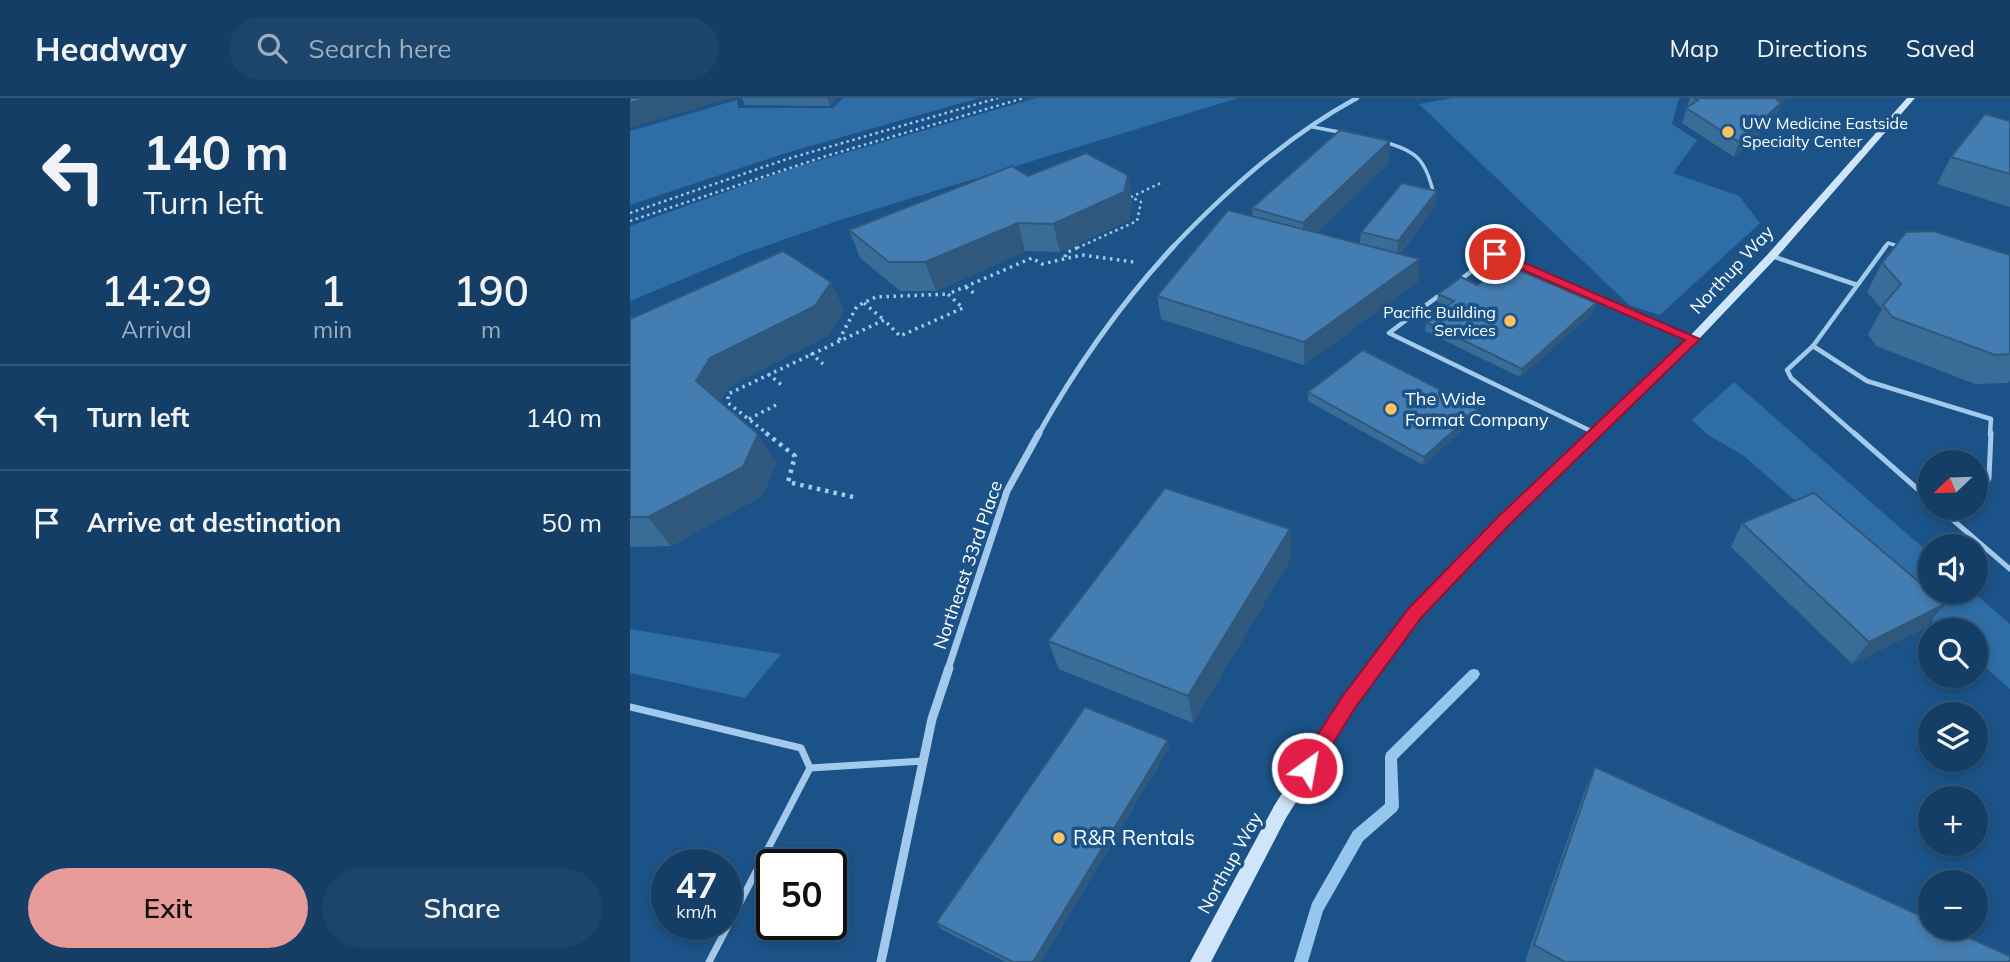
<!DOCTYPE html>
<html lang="en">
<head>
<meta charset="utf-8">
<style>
  :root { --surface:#143e66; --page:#1d456c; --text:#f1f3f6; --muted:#9daebf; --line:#33577a; --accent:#e69b98 }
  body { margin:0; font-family:Mulish,sans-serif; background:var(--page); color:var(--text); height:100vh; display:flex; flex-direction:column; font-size:26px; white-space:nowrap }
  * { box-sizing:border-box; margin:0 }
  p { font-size:23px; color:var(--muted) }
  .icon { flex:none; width:38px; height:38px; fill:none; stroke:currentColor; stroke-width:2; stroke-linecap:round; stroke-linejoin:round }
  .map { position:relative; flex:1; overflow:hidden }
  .drawer { display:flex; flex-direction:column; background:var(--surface); width:630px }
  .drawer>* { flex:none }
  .top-card { background:#143e66; color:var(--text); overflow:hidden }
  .needle { width:46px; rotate:247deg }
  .fabs { position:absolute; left:1288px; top:352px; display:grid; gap:14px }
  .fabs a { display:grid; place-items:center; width:70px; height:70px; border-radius:50%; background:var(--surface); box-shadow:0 4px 10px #0003,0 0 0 2px var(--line); font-size:35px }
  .speed { position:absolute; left:21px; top:751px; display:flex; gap:14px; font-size:35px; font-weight:700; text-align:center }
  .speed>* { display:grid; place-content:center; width:91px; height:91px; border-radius:50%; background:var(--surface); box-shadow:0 4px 10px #0003,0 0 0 2px var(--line); line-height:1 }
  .speed small { font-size:18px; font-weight:400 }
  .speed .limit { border:4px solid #111; border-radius:10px; background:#fff; color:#111 }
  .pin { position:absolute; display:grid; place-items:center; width:60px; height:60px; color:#fff; margin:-30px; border:4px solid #fff; border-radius:50%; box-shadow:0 2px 7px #0007 }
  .me { position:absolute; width:77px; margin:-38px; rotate:32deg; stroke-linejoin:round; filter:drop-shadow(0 0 5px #0008) }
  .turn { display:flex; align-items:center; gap:24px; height:147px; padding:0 28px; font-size:32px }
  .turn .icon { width:91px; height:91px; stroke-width:2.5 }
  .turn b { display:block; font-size:49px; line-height:60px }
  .eta { display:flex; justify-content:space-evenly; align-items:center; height:119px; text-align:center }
  .eta b { font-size:42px; font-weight:600; line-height:49px }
  .button { display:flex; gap:14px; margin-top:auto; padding:14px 28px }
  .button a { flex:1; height:80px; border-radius:42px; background:var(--accent); color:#111; font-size:28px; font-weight:600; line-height:80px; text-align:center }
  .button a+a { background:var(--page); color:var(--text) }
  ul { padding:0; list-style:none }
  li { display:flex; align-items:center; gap:21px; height:105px; padding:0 28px; border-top:2px solid var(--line) }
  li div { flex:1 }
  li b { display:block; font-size:26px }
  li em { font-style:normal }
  header { display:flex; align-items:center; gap:42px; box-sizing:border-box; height:98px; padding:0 35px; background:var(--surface); border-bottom:2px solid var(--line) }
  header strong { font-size:33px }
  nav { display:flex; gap:38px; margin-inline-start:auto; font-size:24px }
  .search { width:490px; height:63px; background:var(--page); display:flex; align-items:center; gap:18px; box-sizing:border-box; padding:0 24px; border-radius:38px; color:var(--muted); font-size:26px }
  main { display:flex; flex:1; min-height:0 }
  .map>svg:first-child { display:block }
  .green { fill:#2e6da6 }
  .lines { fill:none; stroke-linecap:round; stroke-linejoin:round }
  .stream { fill:#96c6ee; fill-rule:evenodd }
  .path-far2 { stroke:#a3caec; stroke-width:2.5; stroke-dasharray:2.5 3.5; stroke-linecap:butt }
  .path-far1 { stroke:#a3caec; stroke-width:3.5; stroke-dasharray:2.5 4.5; stroke-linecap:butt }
  .path { stroke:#a3caec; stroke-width:4.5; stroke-dasharray:3.5 5; stroke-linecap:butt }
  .lane-far3 { stroke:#a3caec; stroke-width:3.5 }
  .lane-far2 { stroke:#a3caec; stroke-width:4.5 }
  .lane-far1 { stroke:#a3caec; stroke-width:5 }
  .lane { stroke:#a3caec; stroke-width:7 }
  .street-far3 { stroke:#a3caec; stroke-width:4.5 }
  .street-far2 { stroke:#a3caec; stroke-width:5 }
  .street-far1 { stroke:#a3caec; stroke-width:7 }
  .street { stroke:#a3caec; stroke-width:9 }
  .secondary { fill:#cfe5f9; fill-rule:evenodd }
  .wall { fill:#3a6c98 }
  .shaded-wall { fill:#30587c }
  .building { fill:#447db1; stroke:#30587c; stroke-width:2 }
  .route { fill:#e11d48; stroke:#92132f; stroke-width:2 }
  .poi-dot { fill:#fec360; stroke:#1b5388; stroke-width:2.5 }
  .labels { text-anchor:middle; stroke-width:7; stroke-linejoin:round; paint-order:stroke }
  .far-poi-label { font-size:16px; fill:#fff; stroke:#1b5388; text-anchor:start }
  .street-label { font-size:18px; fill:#fff; stroke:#1b5388 }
  .poi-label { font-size:18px; fill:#fff; stroke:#1b5388; text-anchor:start }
  .near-poi-label { font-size:21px; fill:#fff; stroke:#1b5388; text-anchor:start }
</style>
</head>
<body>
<header>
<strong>Headway</strong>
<div class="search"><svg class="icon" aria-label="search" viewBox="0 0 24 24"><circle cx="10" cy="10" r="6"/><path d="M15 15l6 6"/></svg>Search here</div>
<nav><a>Map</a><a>Directions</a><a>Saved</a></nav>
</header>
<main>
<section class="drawer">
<div class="top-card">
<div class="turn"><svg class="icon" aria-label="left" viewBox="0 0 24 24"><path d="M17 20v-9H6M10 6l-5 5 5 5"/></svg><div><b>140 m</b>Turn left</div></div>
</div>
<div class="eta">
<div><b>14:29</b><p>Arrival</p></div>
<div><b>1</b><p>min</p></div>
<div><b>190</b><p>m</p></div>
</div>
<ul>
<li><svg class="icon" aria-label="left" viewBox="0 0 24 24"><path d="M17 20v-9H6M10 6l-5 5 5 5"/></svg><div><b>Turn left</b></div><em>140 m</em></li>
<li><svg class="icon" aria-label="arrive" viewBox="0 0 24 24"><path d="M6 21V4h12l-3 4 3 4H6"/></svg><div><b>Arrive at destination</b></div><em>50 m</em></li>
</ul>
<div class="button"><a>Exit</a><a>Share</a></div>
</section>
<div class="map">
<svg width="1380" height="864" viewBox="0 0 1380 864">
  <rect width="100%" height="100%" fill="#1b5388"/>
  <!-- green -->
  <g class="green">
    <path d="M213,0h136l-193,55 -156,52v-74l107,-31 1,8h95z"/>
    <path d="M406,0h202l-398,122 -97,34 -113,47v-75l166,-59z"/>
    <path d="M823,0h226l-7,26 25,16 -24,33 66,23 21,27 -100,92 -31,-10 -210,-201z"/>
    <path d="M1104,284l196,172v38h43l37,32v65l-34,-30v-29h-33l-199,-174 -36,-21 -16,-15z"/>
    <path d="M0,531l151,25 -36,44 -115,-25z"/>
  </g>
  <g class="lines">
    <!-- stream -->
    <path class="stream" d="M844,571l4,1 2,4 -2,4 -81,81 2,48 -2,4 -34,30 -40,70 -15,51h-14l18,-59 41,-72 32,-27v-47l1,-4 84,-83z"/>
    <!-- path-far2 -->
    <g class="path-far2">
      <path d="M0,115l157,-54 211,-61"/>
      <path d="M0,123l196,-65 198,-58"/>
      <path d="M447,150l60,-27 4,-19 -10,-5 32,-15"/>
    </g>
    <!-- path-far1 -->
    <g class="path-far1">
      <path d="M435,159l1,-4 15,-7"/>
      <path d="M336,189l10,8"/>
      <path d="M234,205l20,17"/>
      <path d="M209,242l18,-34 19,-9 72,-3"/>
      <path d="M181,255l12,11"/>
      <path d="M138,276l15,12"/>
      <path d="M119,321l27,-14"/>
      <path d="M139,337l-41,-32v-9l156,-74 16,16 63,-28 -15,-14 84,-36 10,6 40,-9 52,7"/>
    </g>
    <!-- path -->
    <path class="path" d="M136,335l29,23 -7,26 65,15"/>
    <!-- lane-far3 -->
    <g class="lane-far3">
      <path d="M683,29l31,6"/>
      <path d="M754,44c34,9 42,19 50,53"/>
      <path d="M1254,150l4,-5 13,4"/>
    </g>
    <!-- lane-far2 -->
    <g class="lane-far2">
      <path d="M1142,158l85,29"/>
      <path d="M827,184l38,-28 198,85"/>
      <path d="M811,196l-52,39 206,100"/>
      <path d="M1183,248l54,35 124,38 -1,16"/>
      <path d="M1226,337l-65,-57 -4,-8 26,-24 73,-100"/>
    </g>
    <!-- lane-far1 -->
    <g class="lane-far1">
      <path d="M1224,335l76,67"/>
      <path d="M1346,397l5,-2 8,-15 2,-45"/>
      <path d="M1309,410l71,61"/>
    </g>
    <!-- lane -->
    <g class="lane">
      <path d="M0,609l171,41 9,20 113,-7"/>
      <path d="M79,864l101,-194"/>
    </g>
    <!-- street-far3 -->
    <path class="street-far3" d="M542,150c52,-55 118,-114 185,-150"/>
    <!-- street-far2 -->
    <path class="street-far2" d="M408,337c38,-68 82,-131 136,-189"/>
    <!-- street-far1 -->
    <path class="street-far1" d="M318,571l59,-178 32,-58"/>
    <!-- street -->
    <path class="street" d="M251,864l51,-243 17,-51"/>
    <!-- secondary -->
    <path class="secondary" d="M1277,0h8l-139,160 -79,83 -188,183 -89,93 -65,90 -69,111 -75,144h-21l84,-156 69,-109 67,-88 89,-93 190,-179 79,-83z"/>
  </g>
  <!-- wall -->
  <g class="wall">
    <path d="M112,0h95l-7,8 -85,-1z"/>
    <path d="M1060,0h97l-6,5 -5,14 -42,40 -52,-34z"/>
    <path d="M1380,23v86l-73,-23 14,-27z"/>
    <path d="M760,43l-1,21 -72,71 43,10 1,-11 76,-41 -2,16 -35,47 18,28 -114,83 -143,-46 -4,-23 96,-80 -1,-8z"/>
    <path d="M498,77l4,28 -3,17 -69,32 -35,-1 -89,40h-36l-40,-33 -11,-28 179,-54z"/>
    <path d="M1380,157v126l-2,2 -33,1 -99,-38 -8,-12 14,-25 -15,-17 15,-29z"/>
    <path d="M201,184l13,29 -15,24 -101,52 -8,14 56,63 -14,32 -91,50 -41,1v-228z"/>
    <path d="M847,187l117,27 -74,65 -95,-46 1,-9 21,-15 -10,-5 1,-8z"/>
    <path d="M678,294l170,17 -2,9 -53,47 -115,-64z"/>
    <path d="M1112,425l184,104 -74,37 -121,-117z"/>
    <path d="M661,460l-98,165 -134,-54 -11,-28z"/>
    <path d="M538,642l1,8 -128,214h-35l-65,-33 -5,-6z"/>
    <path d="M965,669l415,195h-483l-2,-1 61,-174z"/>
  </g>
  <!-- shaded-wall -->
  <g class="shaded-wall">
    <path d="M19,0h83l-102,30v-25z"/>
    <path d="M197,0h10l-7,8z"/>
    <path d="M1145,0h12l-6,5 -5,14 -42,40 5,-15z"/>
    <path d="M760,43l-1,21 -85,84 -1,-23z"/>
    <path d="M498,77l4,28 -3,17 -69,32 -7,-28z"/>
    <path d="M807,93l-2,16 -38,50 1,-16z"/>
    <path d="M388,125l7,28 -89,40 -11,-29z"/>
    <path d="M790,161l-2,23 -114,83v-23z"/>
    <path d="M201,184l13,29 -15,24 -101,52 -14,23 -18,-29 14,-23z"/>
    <path d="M966,205l-2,9 -74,65 2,-8z"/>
    <path d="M848,311l-2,9 -53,47 1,-8z"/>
    <path d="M128,336l18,30 -14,32 -91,50 -23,-29z"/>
    <path d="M660,431l1,29 -98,165 -5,-27z"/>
    <path d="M1315,506l-19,23 -74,37 17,-22z"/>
    <path d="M538,642l1,8 -128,214h-8z"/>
  </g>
  <!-- building -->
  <g class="building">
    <path d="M0,0h19l-19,5z"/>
    <path d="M1064,0h81l6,5 -42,39 -53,-34 12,-8z"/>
    <path d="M1355,16l25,7v53l-59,-17z"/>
    <path d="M710,32l50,11 -87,82 -51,-15z"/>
    <path d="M456,55l42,22 -4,17 -71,32 -35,-1 -93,39h-36l-40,-32 163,-64 16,10z"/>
    <path d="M772,85l35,8 -39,50 -37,-9z"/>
    <path d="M598,112l192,49 -116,83 -147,-46z"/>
    <path d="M1303,133l77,24v99l-15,1 -103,-38 -9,-12 18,-21 -19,-21 24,-31z"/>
    <path d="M153,153l48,31 -16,24 -105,52 -14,23 62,53 -15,33 -95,50h-18v-198z"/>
    <path d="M874,166l92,39 -74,66 -96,-47 28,-21 -16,-7 23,-17 16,8z"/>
    <path d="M733,252l115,59 -54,48 -116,-65z"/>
    <path d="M535,390l125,41 -102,167 -140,-55z"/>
    <path d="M1184,395l131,111 -76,38 -127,-119z"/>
    <path d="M455,609l83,33 -135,222h-20l-77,-39z"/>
    <path d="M965,669l335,153v8h17l63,28v6h-445l-31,-17z"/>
  </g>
  <!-- route -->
  <path class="route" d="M865,152l205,89 -190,185 -89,94 -66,90 -41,66 -7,3 -7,-3 -2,-6 2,-6 42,-65 67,-89 90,-92 186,-176 -194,-84 -2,-2z"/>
  <!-- markers -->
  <g class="poi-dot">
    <circle cx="1098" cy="34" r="7"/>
    <circle cx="880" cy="223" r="7"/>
    <circle cx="761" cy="311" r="7"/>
    <circle cx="429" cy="740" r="7"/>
  </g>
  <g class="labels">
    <!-- far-poi labels -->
    <g class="far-poi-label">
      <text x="1112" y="31">UW Medicine Eastside<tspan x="1112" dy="18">Specialty Center</tspan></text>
      <text x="866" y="220" text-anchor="end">Pacific Building<tspan x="866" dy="18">Services</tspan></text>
    </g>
    <!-- street labels -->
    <g class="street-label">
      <text transform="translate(1102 172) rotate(-47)" y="6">Northup Way</text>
      <text transform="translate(338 467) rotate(-71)" y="6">Northeast 33rd Place</text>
      <text transform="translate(600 765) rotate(-61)" y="6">Northup Way</text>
    </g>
    <!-- poi labels -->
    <g class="poi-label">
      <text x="775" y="307">The Wide<tspan x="775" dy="21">Format Company</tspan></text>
    </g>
    <!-- near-poi labels -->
    <g class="near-poi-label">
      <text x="443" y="747">R&amp;R Rentals</text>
    </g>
  </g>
</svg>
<div class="fabs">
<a><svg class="needle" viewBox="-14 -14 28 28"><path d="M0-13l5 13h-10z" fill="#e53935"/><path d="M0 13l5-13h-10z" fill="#9daebf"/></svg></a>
<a><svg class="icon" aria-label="sound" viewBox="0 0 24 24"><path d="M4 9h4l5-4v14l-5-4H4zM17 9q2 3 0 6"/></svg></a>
<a><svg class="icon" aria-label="search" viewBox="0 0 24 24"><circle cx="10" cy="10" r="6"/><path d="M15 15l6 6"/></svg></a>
<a><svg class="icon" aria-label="layers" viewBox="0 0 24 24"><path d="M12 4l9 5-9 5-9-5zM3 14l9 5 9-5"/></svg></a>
<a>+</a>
<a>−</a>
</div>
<div class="speed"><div>47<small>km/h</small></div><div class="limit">50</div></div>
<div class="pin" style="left:865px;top:156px;background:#d93025"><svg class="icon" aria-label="arrive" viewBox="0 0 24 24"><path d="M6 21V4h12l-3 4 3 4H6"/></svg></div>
<svg class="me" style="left:677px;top:670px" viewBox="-20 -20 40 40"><circle r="17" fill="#e11d48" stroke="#fff" stroke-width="3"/><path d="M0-11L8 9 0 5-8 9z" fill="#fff"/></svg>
</div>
</main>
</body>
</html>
